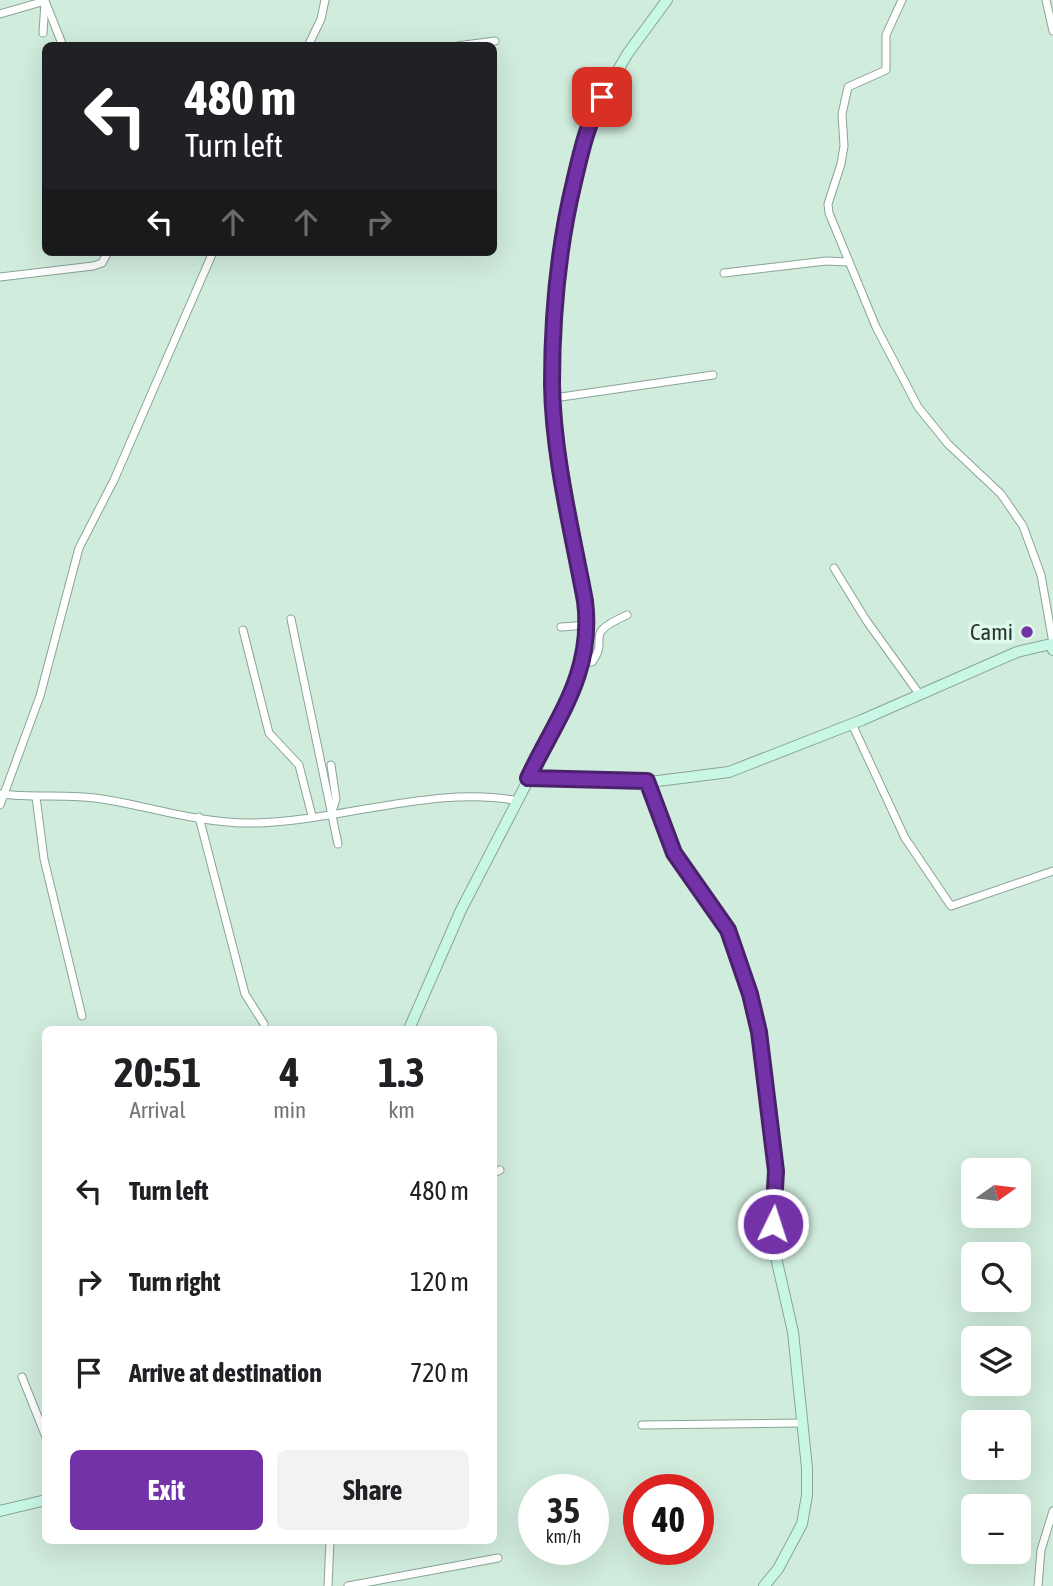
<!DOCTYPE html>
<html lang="en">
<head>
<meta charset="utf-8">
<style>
  :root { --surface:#fff; --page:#f2f2f2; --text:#202124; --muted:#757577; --accent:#7332a7 }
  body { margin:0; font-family:"Asap Condensed",sans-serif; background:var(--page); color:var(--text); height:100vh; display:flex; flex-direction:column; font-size:26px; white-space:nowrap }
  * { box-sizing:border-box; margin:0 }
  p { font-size:23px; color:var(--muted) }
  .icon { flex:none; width:38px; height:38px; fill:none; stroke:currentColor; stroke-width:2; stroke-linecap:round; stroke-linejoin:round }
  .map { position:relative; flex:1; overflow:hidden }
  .details { position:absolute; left:42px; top:1026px; width:455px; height:518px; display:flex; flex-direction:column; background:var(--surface); border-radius:10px; box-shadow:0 7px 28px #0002 }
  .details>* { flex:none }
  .top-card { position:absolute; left:42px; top:42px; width:455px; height:214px; border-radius:10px; box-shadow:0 7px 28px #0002; background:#202124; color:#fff; overflow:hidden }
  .needle { width:46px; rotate:76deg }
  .buttons { position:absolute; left:961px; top:1158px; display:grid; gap:14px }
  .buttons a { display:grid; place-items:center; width:70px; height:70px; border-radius:10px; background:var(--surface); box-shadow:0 7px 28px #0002; font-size:35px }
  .speed { position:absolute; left:518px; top:1474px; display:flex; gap:14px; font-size:35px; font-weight:700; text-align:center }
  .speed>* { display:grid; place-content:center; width:91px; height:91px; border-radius:50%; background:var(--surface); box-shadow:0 7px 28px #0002; line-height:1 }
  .speed small { font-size:18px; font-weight:400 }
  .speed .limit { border:10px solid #d22; background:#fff; color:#111 }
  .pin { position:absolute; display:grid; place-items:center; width:60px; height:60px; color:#fff; margin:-30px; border-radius:14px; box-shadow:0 4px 10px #0006 }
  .me { position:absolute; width:77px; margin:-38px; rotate:4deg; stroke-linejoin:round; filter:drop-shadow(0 0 5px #0008) }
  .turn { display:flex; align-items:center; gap:24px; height:147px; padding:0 28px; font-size:32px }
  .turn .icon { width:91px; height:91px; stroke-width:2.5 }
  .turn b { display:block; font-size:49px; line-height:60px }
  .lanes { display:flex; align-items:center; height:66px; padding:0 28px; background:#0003; justify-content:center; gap:35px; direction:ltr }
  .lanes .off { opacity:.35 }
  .eta { display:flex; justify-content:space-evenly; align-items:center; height:119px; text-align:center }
  .eta b { font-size:42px; font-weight:700; line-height:49px }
  .button { display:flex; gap:14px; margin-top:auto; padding:14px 28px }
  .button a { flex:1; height:80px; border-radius:10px; background:var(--accent); color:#fff; font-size:28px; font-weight:700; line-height:80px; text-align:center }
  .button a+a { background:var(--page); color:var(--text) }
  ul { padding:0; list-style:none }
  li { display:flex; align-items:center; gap:21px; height:91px; padding:0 28px }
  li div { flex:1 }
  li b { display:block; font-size:26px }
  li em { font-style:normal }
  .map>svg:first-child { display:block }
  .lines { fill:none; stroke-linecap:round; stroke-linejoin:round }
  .street-casing { stroke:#8aa497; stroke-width:9 }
  .secondary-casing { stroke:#8aa497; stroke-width:12 }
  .street { stroke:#fff; stroke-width:7 }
  .secondary { stroke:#c8f8e5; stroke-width:10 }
  .route-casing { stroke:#4b206d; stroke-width:18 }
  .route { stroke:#7332a7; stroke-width:12 }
  .poi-dot { fill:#7332a7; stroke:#ddf9ea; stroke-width:2.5 }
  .labels { text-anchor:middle; stroke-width:7; stroke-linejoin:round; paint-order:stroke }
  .poi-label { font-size:23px; fill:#28322d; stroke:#ddf9ea; text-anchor:end }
</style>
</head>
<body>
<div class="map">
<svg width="1053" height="1586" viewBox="0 0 1053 1586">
  <rect width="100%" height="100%" fill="#d0ecdd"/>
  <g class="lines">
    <!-- street casing -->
    <g class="street-casing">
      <g id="street">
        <path d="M902,0l-16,35v35l-38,17 -6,27 2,32 -3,18 -13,40 1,9 47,114 42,80 30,37 53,50 22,32 18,49 12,68"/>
        <path d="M1046,0l7,31"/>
        <path d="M45,1l18,45"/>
        <path d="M0,14l45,-13 -2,32"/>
        <path d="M308,46l13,-27 4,-19"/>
        <path d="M457,46l38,-5"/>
        <path d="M724,273l102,-12 22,1"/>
        <path d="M0,277l93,-11 9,-3 6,-11"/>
        <path d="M554,398l159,-23"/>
        <path d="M834,568l32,52 54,75"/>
        <path d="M291,619l47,225"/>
        <path d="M561,627l27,-2"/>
        <path d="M243,630l26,103 30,32 13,51"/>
        <path d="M583,662h9c19,-25 -12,-26 35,-47"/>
        <path d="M852,724l53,114 46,68 102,-35"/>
        <path d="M331,765l5,34 -4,13"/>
        <path d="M1,794c33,4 68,0 101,5 50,8 101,25 152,24 81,-1 186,-39 264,-22"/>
        <path d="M36,797l8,62 38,157"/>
        <path d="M0,805l40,-109 39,-148 35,-68 99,-228"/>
        <path d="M199,817l46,177 19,30"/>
        <path d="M494,1173l6,-3"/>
        <path d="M22,1377l24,60"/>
        <path d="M642,1425l160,-2"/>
        <path d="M328,1586l2,-46"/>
        <path d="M348,1586l150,-28"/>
        <path d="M1038,1586l3,-36 12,-39"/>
      </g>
    </g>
    <!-- secondary casing -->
    <g class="secondary-casing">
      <g id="secondary">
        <path d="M528,778l130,3 71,-9 133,-52 155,-68 34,-8 2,6"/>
        <path d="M647,781l27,72 54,77 22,64 9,38 17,139 -4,69 21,92 14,136v27l-5,29 -24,45 -14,17"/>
        <path d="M409,1029l52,-119 106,-205 19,-53 2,-27 -3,-24 -25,-149 -8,-67 6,-119 9,-57 22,-90 39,-66 39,-53"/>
        <path d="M0,1511l46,-11"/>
      </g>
    </g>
    <!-- street -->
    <use href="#street" class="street"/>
    <!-- secondary -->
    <use href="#secondary" class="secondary"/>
  </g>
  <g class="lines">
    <!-- route casing -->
    <g class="route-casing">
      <path id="route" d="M602,97c-15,27 -21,55 -28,85 -16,66 -22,135 -22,202 1,72 20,147 33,217 9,72 -28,116 -57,177l119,3 27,72 54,77 22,64 9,38 17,139 -3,53"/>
    </g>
    <!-- route -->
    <use href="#route" class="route"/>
  </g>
  <!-- markers -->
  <circle class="poi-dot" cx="1027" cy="632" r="7"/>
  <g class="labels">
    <!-- poi labels -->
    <g class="poi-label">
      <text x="1013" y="640">Cami</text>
    </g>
  </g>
</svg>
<div class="buttons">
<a><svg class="needle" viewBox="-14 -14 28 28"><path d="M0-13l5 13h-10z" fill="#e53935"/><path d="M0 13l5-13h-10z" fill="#757577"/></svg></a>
<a><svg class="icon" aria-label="search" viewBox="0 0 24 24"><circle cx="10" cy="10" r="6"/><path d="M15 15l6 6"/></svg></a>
<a><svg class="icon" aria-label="layers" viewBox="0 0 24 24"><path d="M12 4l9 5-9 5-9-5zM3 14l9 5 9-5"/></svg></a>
<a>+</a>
<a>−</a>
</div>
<div class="speed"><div>35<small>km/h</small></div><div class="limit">40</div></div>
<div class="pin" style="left:602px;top:97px;background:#d93025"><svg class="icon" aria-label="arrive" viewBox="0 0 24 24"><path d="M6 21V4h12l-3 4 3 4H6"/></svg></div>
<svg class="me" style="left:773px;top:1224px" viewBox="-20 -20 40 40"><circle r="17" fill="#7332a7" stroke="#fff" stroke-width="3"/><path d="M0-11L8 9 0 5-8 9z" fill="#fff"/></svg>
<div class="top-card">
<div class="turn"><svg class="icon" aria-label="left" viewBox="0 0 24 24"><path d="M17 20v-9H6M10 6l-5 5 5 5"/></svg><div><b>480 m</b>Turn left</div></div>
<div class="lanes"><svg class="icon" aria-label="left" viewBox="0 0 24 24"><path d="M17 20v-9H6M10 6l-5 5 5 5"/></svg><svg class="icon off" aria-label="ahead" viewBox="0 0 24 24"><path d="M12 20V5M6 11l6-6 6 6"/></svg><svg class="icon off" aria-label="ahead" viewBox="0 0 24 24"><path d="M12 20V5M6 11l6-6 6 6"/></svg><svg class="icon off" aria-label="right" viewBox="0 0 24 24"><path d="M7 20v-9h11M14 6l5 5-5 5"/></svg></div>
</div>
<section class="details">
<div class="eta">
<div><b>20:51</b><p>Arrival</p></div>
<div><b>4</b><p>min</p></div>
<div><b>1.3</b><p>km</p></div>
</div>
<ul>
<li><svg class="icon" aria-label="left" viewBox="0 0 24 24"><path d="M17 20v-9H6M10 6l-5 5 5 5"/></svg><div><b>Turn left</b></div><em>480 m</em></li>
<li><svg class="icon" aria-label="right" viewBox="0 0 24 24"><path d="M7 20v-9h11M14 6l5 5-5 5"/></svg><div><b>Turn right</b></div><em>120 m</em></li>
<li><svg class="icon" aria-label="arrive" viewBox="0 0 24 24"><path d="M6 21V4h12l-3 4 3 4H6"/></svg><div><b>Arrive at destination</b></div><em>720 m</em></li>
</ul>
<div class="button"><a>Exit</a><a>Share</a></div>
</section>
</div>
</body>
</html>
